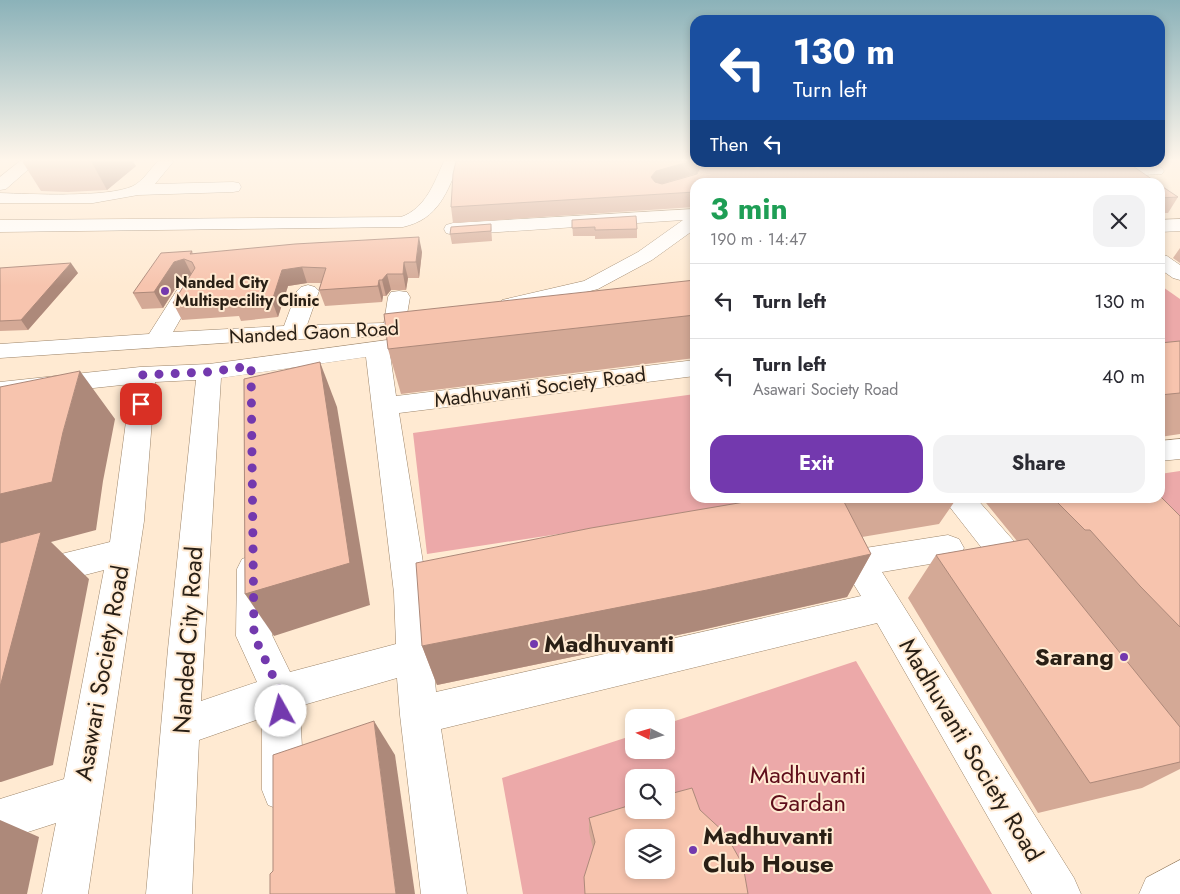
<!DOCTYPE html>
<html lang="en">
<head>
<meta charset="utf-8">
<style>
  :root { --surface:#fff; --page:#f2f2f3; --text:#2b2b33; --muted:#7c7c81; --line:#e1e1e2; --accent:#7339ae }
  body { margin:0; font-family:Jost,sans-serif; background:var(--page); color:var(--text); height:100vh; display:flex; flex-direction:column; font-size:19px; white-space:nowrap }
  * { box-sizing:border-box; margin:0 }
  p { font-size:16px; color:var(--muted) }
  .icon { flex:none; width:28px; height:28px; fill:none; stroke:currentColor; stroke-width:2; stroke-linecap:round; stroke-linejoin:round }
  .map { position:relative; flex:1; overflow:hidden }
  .drawer { position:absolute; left:690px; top:178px; width:475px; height:325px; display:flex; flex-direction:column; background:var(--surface); border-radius:15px; box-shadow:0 2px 8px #0003 }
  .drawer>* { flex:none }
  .top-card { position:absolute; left:690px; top:15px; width:475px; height:152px; border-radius:15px; box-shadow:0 2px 8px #0003; background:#1a4fa0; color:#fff; overflow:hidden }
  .needle { width:32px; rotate:275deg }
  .buttons { position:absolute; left:625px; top:709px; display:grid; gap:10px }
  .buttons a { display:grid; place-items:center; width:50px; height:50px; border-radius:10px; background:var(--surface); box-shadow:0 2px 8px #0003; font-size:25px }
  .pin { position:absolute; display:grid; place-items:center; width:42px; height:42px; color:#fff; margin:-21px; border-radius:10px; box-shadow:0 2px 8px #0006 }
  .me { position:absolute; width:55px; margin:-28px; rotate:353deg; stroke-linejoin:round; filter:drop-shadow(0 0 4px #0008) }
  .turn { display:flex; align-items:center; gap:18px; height:105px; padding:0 20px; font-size:22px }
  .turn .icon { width:65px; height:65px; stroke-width:2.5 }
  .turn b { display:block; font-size:35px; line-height:42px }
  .then { display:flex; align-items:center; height:48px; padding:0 20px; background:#0003; gap:10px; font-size:19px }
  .round { display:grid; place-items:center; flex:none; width:52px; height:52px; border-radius:15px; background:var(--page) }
  .head { display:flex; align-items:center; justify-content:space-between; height:85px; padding:0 20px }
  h1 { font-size:30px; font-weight:700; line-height:38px; color:#1e9e55 }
  .action { display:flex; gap:10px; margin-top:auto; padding:10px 20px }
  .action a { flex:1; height:58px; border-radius:15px; background:var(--accent); color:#fff; font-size:20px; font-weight:700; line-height:58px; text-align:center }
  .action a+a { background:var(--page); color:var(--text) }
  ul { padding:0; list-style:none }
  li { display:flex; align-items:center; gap:15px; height:75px; padding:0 20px; border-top:1px solid var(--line) }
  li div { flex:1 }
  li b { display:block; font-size:19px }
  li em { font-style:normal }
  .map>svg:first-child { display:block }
  .green { fill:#eca9a9; fill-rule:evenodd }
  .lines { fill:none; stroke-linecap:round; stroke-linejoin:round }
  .minor-casing { stroke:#9d856a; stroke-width:1 }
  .minor { fill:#fff; fill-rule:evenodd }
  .wall { fill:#d4a996; fill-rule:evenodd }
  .shaded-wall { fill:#ad897a }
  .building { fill:#f7c4ae; stroke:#ad897a; fill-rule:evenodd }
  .route { stroke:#7339ae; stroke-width:9; stroke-dasharray:0 16.2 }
  .poi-dot { fill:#7339ae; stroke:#ffead2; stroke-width:2 }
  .labels { text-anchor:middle; stroke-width:4; stroke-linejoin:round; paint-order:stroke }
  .far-poi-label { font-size:16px; font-weight:bold; fill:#291f15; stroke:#ffead2; text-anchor:start }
  .street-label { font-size:20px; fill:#291f15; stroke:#ffead2 }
  .near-street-label { font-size:24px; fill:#291f15; stroke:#ffead2 }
  .near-poi-label { font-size:24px; font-weight:bold; fill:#291f15; stroke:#ffead2; text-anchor:start }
  .near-park-label { font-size:24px; fill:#5e0d1a; stroke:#ffead2 }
</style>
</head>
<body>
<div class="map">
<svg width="1180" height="894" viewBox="0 0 1180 894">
  <rect width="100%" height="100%" fill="#ffead2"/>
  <!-- green -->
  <g class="green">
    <path d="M1160,285l20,14v46l-20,2z"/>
    <path d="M695,394v104h99l-367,56 -14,-121z"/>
    <path d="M1180,471v83l-20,-56v-24z"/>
    <path d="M856,661l136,233h-469l-21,-116 132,-43v15h32v-26zM634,778h32v32h-32zM634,838h32v32h-32z"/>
  </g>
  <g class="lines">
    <!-- minor casing -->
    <g class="minor-casing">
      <g id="minor">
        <path d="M20,161h18l-32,28 -6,1v-13z"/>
        <path d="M158,161h16l-19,23 78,-2 6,1 2,4 -2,4 -6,1 -95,3 -45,8h-93v-10c30,1 107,5 133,-7 10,-5 17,-17 25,-25z"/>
        <path d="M444,161h16c-13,31 -21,58 -57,66l-403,5v-12l401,-3c25,-9 33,-34 43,-56z"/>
        <path d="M1156,166l6,2 2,3 -2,3 -60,3 -6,-2 -2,-3 2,-3 6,-2z"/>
        <path d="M695,209v20l-43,31 -54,29 -88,23 -8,-2 -3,-5 3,-5 82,-19 54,-29 45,-32 -230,15 -7,-2 -2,-4 2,-4 7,-2z"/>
        <path d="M1180,219v12l-20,1v-12z"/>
        <path d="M1160,254l7,2 13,9v15l-7,-2 -13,-9z"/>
        <path d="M191,277l7,2 3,4 -28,49 111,-6 13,-35 4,-4 7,-2 7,2 4,4 -12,34 77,-2 4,-26 3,-5 8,-1 8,1 3,5 -4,23 16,-2 8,2 3,5 -3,5 -36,6 -125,4 -269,18v-14l149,-10 35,-55z"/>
        <path d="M417,336l8,2 4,5 -4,5 -35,6 6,42 299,-36v16l-296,37 26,162 28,-5 12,4 5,10 -5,10 -37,10 8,88 425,-96 -35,-57 5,-9c21,-7 24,2 34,18l83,-13 11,4 5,9 -5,9 -11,4 -66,11 192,306 7,16h-49l-155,-271 -436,106 26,165h-46l-21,-179 -3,-37 -97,28 4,84 -6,15 -15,6 -15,-6 -6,-15v-72l-63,22 -7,154h-46l22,-245 28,-269 -41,2 -11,139 -56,373h-46l14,-71 -56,18v-42l64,-20 40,-209 -104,27v-28l110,-27 21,-158 -131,14v-16l140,-15 69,-3zM366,357l28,236 2,51 -106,28 -18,-37 -3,-66 -5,-10 -11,-4 -11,4 -5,10 -1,67 21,46 -56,19 20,-323z"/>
        <path d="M1180,439v20l-20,2v-20z"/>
        <path d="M944,498h32l58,66 4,10 -4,10 -12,4 -12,-4 -61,-78z"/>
        <path d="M1180,860v34h-41l7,-16z"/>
      </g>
    </g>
    <!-- minor -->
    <use href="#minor" class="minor"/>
  </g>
  <!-- wall -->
  <g class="wall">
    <path d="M22,161h113l-2,1 3,4 -29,24 -39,2 -27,-1z"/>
    <path d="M695,162h432l-432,20v25l-242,16 -2,-16zM758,167l3,2h-18z"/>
    <path d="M1160,185l18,12 -10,16h-8z"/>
    <path d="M572,220l65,9v9l-42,1v-3h-22z"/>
    <path d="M491,224l1,17 -40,3 -2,-10z"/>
    <path d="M1180,248v15l-7,-5z"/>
    <path d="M192,251l1,3 229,-2 -3,26h-11l-2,12h-15l-5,6h-3l-1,6 -57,4 -6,-16 2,-7h-14l-19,3 -10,31 -37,4 -2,-5 -57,4 -9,-17 17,-27 -8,2 -19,30 -21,1 -9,-16z"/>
    <path d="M0,268l78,5 -50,57 -28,1z"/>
    <path d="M695,280v78l-294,36 -13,-45z"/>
    <path d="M1180,341v93l-20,3v-94z"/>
    <path d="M768,498h189l-18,26 -77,13 9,17 -24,43 -150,34 -260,54 -15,-39z"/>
    <path d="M982,498h178l20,18v253l-38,19 -104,25 -130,-215 28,-43 81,-14z"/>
    <path d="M634,804l-41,44 -4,-16v-14z"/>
  </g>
  <!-- shaded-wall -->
  <g class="shaded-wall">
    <path d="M91,161h44l-2,1 3,4 -29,24z"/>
    <path d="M692,161h3v1h64l-1,5 -67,8 -37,11 -3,-9 5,-6z"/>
    <path d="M419,237l3,15 -3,26 -3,-16z"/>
    <path d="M184,259l8,16 -10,3 -19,30 -9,-16 20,-30z"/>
    <path d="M404,262l4,16 -2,12 -3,-16z"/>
    <path d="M71,263l7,10 -50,57 -7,-10z"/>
    <path d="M302,267l5,16 -19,3 -10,31 -6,-16 10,-31z"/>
    <path d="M387,274l4,16 -5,6 -4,-16z"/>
    <path d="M379,280l4,16 -1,6 -4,-16z"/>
    <path d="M320,362l17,45 33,198 -96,31 -29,-42z"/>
    <path d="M80,371l35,48 -12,62 -7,49 -45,12 38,37 -36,186 -52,17h-1v-288l63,-62z"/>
    <path d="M871,554l-24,43 -150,34 -260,54 -15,-39z"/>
    <path d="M374,721l21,34 20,139h-19z"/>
    <path d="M0,820l39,17 -12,57h-27z"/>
  </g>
  <!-- building -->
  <g class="building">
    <path d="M456,161h236l-36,10 -5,6 4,5 7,2 35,-10 2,-5h129l299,-7 29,20h-461v10l-244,15 2,-33z"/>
    <path d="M1160,185l18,12 -18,1z"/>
    <path d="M636,216l1,13 -42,1v-3l-23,1v-8z"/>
    <path d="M491,224v7l-41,3 1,-7z"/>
    <path d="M419,237l-3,25h-12l-1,12h-16l-5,6h-3l-1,6 -59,4 7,-22 -24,-1 -20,3 -10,31 -39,3 2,-5 -62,4 22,-35 -3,-6 -8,-3 -10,3 -20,30 -21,1 28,-40 31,-2 -2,3 105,-10z"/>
    <path d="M71,263l-50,57 -21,1v-53z"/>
    <path d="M695,280v35l-307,34 -4,-35z"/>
    <path d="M1180,341v52l-20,2v-52z"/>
    <path d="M320,362l30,201 -105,31 -1,-215z"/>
    <path d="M80,371l-17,61 -11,50 -52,12v-107z"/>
    <path d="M1160,496l20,20v111l-40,-41 -50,-56h-5l-32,-32h107z"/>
    <path d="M768,498h74l29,56 -164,36 -285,56 -6,-83 175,-35z"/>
    <path d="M41,532l-41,155v-144z"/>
    <path d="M1028,539l152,188v35l-90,21 -154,-228z"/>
    <path d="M374,721l22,173h-126v-20l3,-3v-116z"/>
    <path d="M692,788l8,22 25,23 18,32 5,29h-163l-1,-17 11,-35 -6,-24 45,-14v6h32v-15zM634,838h32v32h-32z"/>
  </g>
  <!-- sky -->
  <linearGradient id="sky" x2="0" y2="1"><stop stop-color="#8bb2b9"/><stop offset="0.56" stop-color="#fff6eb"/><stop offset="1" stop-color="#fff6eb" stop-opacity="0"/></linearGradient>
  <rect width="1180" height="286" fill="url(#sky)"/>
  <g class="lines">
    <!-- route -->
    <path class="route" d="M141,404l2,-20 -3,-9 69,-3 42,-6 3,270 27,57v18"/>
  </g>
  <!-- markers -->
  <g class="poi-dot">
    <circle cx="165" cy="291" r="5"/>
    <circle cx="534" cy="644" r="5"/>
    <circle cx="1124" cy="657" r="5"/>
    <circle cx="693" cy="850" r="5"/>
  </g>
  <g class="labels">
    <!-- far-poi labels -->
    <g class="far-poi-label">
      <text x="175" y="288">Nanded City<tspan x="175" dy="18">Multispecility Clinic</tspan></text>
    </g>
    <!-- street labels -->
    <g class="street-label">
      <text transform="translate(314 332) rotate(-3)" y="7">Nanded Gaon Road</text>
      <text transform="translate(540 387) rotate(-7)" y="7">Madhuvanti Society Road</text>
    </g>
    <!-- near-street labels -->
    <g class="near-street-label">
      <text transform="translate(188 640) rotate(-86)" y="8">Nanded City Road</text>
      <text transform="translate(102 673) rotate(-80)" y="8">Asawari Society Road</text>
      <text transform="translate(971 750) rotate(59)" y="8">Madhuvanti Society Road</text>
    </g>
    <!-- near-poi labels -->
    <g class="near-poi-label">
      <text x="544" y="652">Madhuvanti</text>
      <text x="1114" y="665" text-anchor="end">Sarang</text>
      <text x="703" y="844">Madhuvanti<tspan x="703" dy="28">Club House</tspan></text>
    </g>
    <!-- near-park labels -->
    <g class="near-park-label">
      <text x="808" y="783">Madhuvanti<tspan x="808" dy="28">Gardan</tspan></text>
    </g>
  </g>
</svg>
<div class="buttons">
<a><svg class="needle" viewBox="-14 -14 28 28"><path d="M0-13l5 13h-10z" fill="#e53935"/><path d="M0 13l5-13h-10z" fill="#7c7c81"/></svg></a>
<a><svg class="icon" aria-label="search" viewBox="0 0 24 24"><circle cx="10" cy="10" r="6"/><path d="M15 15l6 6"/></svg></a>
<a><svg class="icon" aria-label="layers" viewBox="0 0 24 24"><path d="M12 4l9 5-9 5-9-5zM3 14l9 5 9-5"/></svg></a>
</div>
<div class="pin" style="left:141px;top:404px;background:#d93025"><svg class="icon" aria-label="arrive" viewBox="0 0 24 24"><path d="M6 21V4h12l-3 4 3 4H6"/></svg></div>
<svg class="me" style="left:281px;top:711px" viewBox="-20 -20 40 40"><circle r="19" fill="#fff"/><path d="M0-13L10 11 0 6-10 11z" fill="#7339ae"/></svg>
<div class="top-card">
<div class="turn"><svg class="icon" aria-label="left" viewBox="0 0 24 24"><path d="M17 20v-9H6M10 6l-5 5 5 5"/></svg><div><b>130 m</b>Turn left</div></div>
<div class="then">Then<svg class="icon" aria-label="left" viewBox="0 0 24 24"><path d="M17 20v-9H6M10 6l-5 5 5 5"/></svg></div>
</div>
<section class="drawer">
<div class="head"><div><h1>3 min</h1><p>190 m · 14:47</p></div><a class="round"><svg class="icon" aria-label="close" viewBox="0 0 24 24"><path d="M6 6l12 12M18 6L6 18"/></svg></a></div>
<ul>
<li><svg class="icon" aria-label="left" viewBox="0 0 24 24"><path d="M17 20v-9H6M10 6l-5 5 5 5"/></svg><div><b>Turn left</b></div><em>130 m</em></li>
<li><svg class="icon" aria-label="left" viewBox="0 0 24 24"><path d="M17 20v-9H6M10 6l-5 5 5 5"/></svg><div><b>Turn left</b><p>Asawari Society Road</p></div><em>40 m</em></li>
</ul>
<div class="action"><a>Exit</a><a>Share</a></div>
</section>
</div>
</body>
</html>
